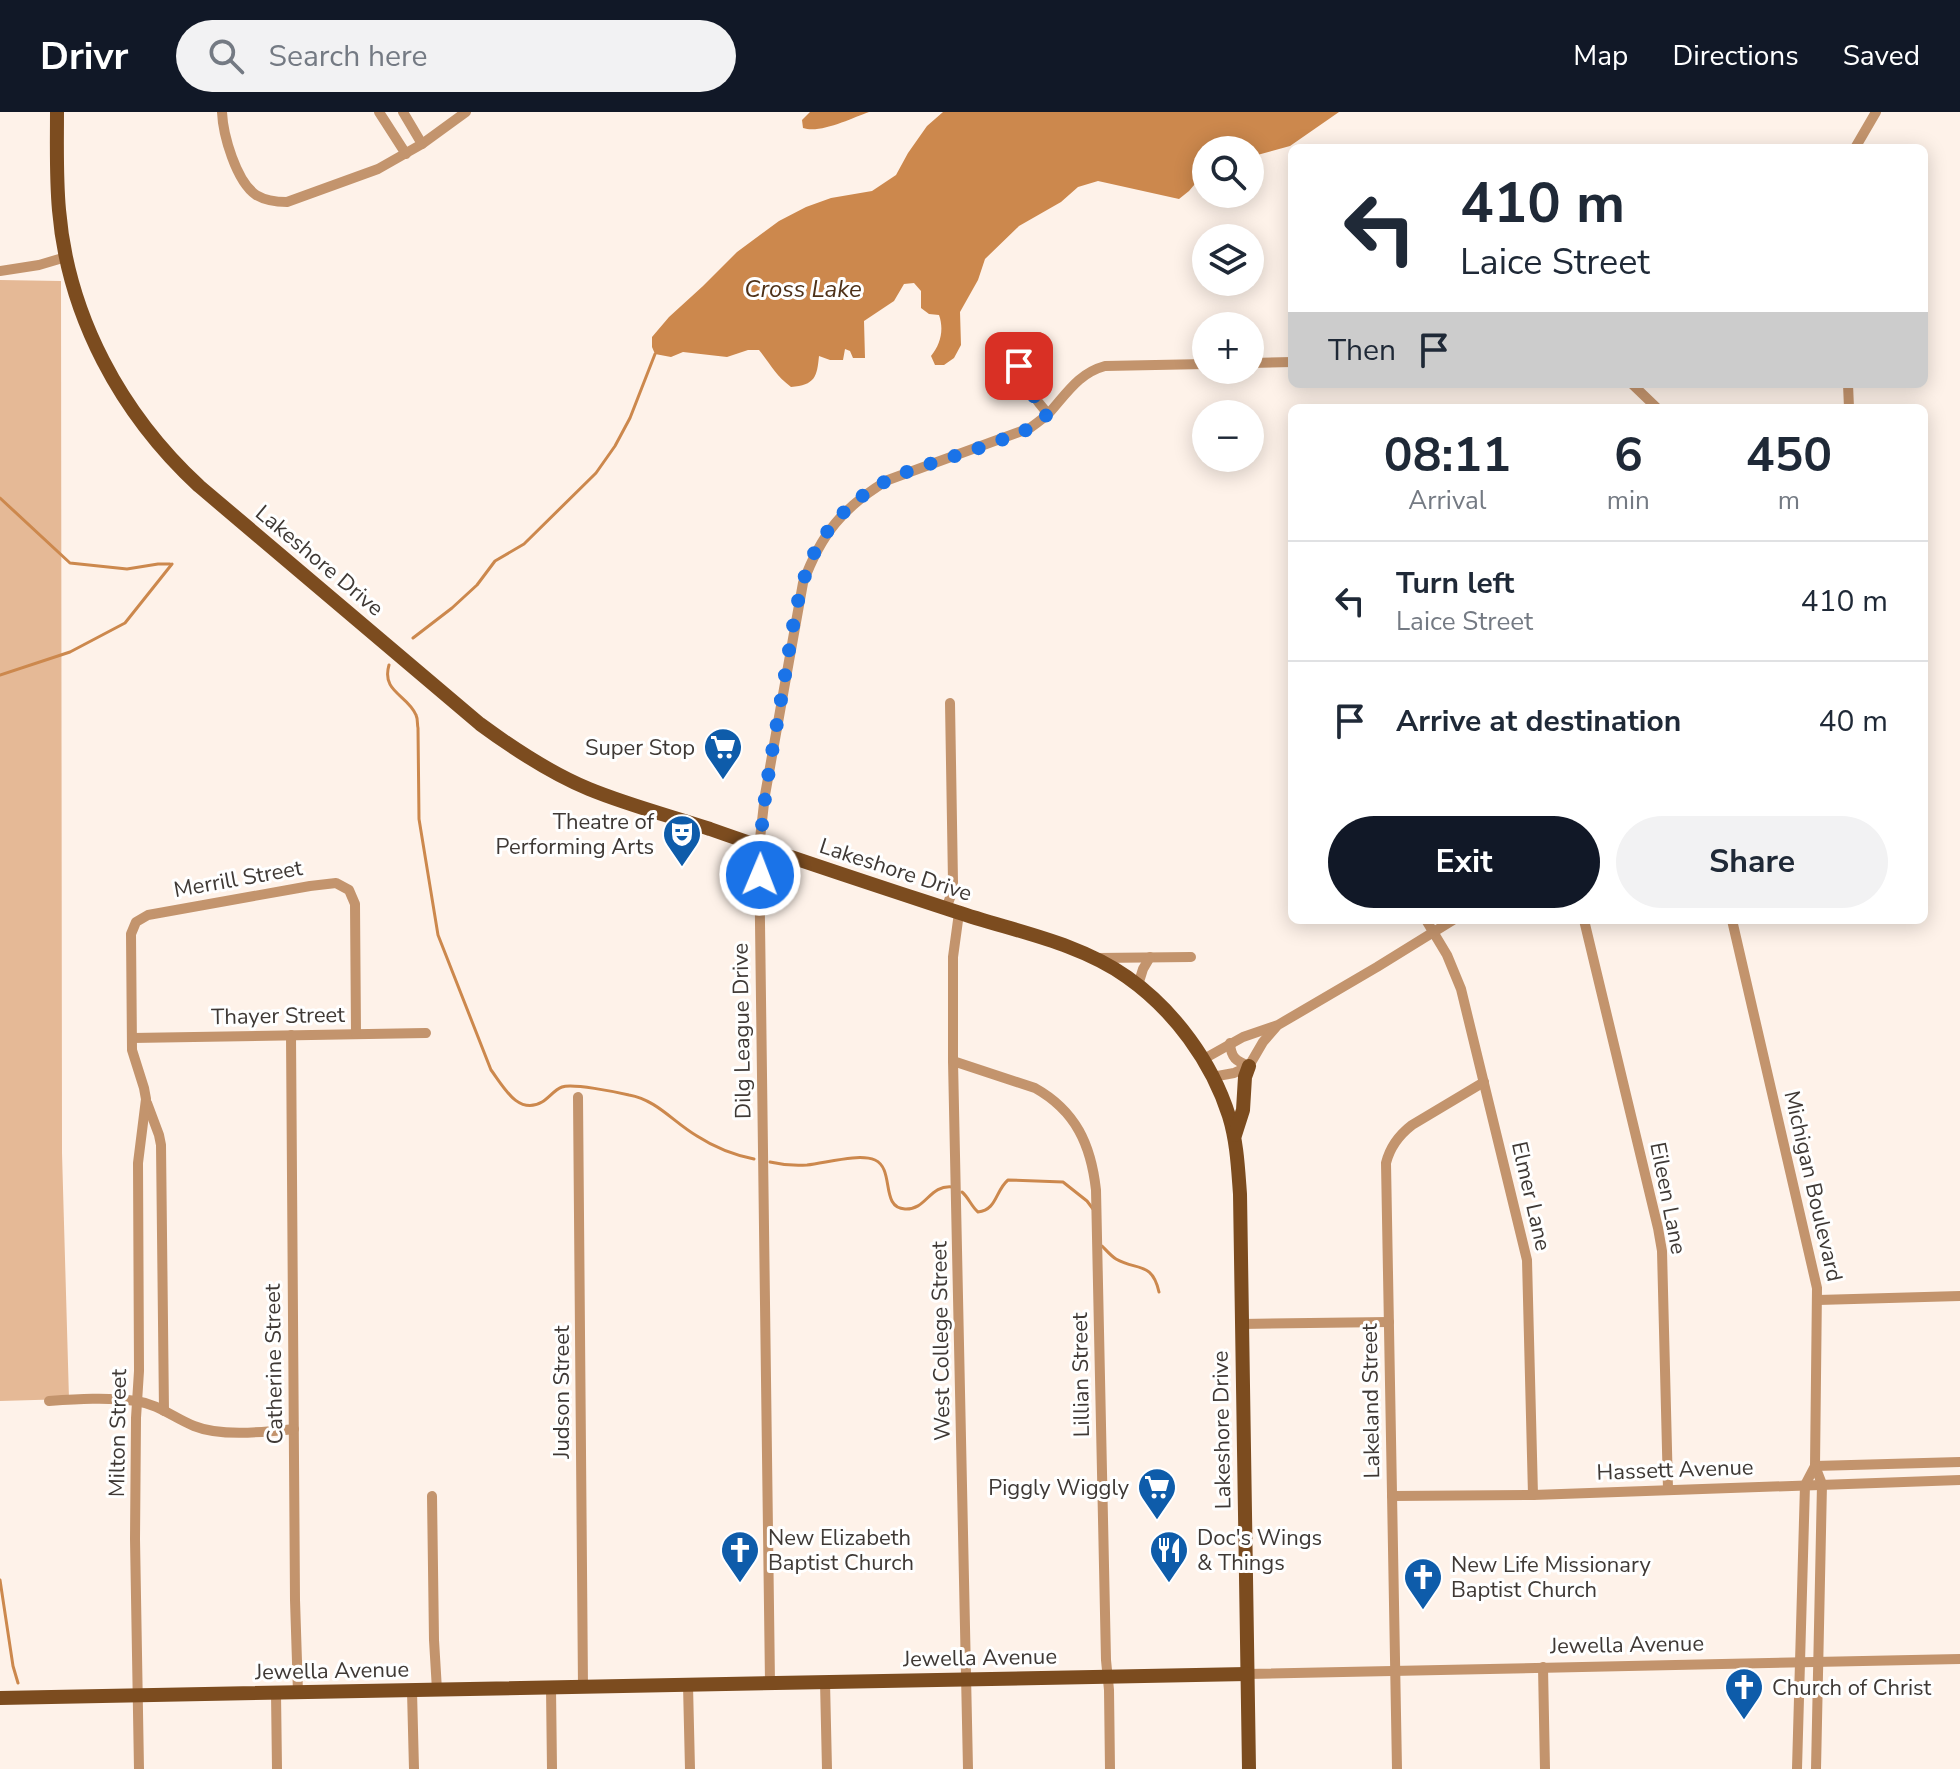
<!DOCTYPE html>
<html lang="en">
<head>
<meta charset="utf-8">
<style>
  :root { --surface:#fff; --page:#f2f2f3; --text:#1f2937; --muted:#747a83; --line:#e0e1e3; --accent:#111827 }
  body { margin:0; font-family:"Nunito Sans",sans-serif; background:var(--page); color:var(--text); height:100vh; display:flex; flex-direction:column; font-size:30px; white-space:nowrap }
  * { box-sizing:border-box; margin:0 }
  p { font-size:26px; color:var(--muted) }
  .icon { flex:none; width:44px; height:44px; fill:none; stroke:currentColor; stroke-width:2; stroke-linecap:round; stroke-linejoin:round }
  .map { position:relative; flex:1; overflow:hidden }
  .details { position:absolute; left:1288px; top:292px; width:640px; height:520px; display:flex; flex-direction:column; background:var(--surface); border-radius:12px; box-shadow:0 4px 20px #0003 }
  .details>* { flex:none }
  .hud { position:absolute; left:1288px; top:32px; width:640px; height:244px; border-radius:12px; box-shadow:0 4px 20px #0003; background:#fff; color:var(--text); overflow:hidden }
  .buttons { position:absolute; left:1192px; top:24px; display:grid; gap:16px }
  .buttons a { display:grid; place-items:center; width:72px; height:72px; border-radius:50%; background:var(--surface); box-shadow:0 4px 20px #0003; font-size:40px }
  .pin { position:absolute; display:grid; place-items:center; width:68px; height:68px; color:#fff; margin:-34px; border-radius:16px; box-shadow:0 4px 12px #0006 }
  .me { position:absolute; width:88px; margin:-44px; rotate:1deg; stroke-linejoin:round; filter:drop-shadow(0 0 6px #0008) }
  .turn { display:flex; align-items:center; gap:28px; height:168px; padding:0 40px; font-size:36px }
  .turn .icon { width:104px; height:104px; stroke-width:2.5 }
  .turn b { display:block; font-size:56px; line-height:68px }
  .then { display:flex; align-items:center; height:76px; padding:0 40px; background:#0003; gap:16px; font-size:30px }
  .eta { display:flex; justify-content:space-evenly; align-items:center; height:136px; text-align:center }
  .eta b { font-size:48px; font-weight:700; line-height:56px }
  .primary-button { display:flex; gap:16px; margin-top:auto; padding:16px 40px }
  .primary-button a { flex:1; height:92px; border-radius:48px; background:var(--accent); color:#fff; font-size:32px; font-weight:700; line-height:92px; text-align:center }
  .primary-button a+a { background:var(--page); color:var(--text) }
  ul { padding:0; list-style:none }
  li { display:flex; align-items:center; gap:24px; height:120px; padding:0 40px; border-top:2px solid var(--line) }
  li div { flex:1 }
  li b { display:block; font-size:30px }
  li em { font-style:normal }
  header { display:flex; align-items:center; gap:48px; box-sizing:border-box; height:112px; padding:0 40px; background:var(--accent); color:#fff }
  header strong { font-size:38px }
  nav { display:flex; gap:44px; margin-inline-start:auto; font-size:28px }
  .search { width:560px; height:72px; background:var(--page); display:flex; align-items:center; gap:20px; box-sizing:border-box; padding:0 28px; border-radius:44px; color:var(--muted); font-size:30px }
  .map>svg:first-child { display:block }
  .green { fill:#e5b996 }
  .water { fill:#cc884d }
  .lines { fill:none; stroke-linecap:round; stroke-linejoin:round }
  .stream { stroke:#cc884d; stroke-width:3 }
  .minor { stroke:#c3946d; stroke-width:10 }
  .major { stroke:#7c4c1f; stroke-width:14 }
  .route { stroke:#1a73e8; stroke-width:14; stroke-dasharray:0 25.2 }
  .labels { text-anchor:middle; stroke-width:6; stroke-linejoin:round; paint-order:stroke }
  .street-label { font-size:22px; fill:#3f3935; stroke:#fff }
  .poi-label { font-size:22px; fill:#3f3935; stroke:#fff; text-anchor:start }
  .water-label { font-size:24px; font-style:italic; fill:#4e3118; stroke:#fff }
</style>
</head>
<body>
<header>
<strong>Drivr</strong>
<div class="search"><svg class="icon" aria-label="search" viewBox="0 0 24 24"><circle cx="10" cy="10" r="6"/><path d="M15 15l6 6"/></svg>Search here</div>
<nav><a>Map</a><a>Directions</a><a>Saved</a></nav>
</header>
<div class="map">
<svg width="1960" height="1657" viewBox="0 0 1960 1657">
  <rect width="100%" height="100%" fill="#fef2e9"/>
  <!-- green -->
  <path class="green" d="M0,168l61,1 1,872 7,246 -69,2z"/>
  <!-- water -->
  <g class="water">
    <path d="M810,0h59c-17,6 -49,22 -66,16l-1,-8z"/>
    <path d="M943,0h396l-49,34 -40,11v-7h-44v21l-17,20 -10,8 -81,-18 -20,6 -17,15 -42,24 -34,33 -7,21 -18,32 1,33 -7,13 -10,7h-9l-4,-9c10,-12 13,-27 8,-41l-10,-1 -8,-6v-17l-7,-8 -10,1 -10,17 -30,20 1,37h-12l-3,-7 -5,-2 -2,11h-13l-11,-4c-2,21 -4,29 -28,31 -16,-12 -20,-22 -32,-37h-11l-21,7 -44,-5 -12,5 -16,-3 -3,-7v-10l17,-20 34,-31 34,-34 42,-31 27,-14 25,-9 41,-7 24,-16 12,-22 19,-27z"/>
  </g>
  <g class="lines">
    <!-- stream -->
    <g class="stream">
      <path d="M0,386l70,65 57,6 31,-5h12"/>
      <path d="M413,526l39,-30 25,-23 18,-24 29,-17 72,-71 19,-27 15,-28 25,-64"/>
      <path d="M389,553c-8,27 19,30 27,50 2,4 1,9 2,13l1,91 19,116 53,135c12,16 27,46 51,32 7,-4 12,-12 20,-15 10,-4 54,5 67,8 28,5 44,27 68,41 17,11 37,19 57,23"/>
      <path d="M0,563l70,-23 55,-29 47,-59"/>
      <path d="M770,1050c13,3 24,4 37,3 19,-2 52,-12 68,-5 20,9 5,48 30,49 22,1 24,-25 48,-22"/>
      <path d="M962,1080c7,6 9,14 16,20 19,-2 17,-21 30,-32l55,2 24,19 6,8"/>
      <path d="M1102,1134c4,4 9,10 14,13 21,12 36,2 43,33"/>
      <path d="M0,1468l13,86 5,17"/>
    </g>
    <!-- minor -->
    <g class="minor">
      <path d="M222,0c1,23 14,69 34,83 10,6 20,7 31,7l91,-33 44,-25 44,-32"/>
      <path d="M379,0l27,42"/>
      <path d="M403,0l19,32"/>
      <path d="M1855,36l21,-36"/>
      <path d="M0,159l39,-6 27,-8"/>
      <path d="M1039,225c-44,8 -6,60 9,77"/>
      <path d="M1250,251l42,-1"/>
      <path d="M1632,272l25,24"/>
      <path d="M1848,272l1,24"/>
      <path d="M946,797l5,-14 2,-13 -3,-179"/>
      <path d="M959,801l-6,44v104l15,708"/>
      <path d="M1426,808l21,35 14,34 66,271 6,235"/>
      <path d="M1584,808l74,308 4,23 6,238"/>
      <path d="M1732,808l85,368 -2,178 7,18 -6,285"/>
      <path d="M1097,846l94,-1"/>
      <path d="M1138,873l5,-16 7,-12"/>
      <path d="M291,923l4,565 3,93"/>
      <path d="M132,926l294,-5"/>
      <path d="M1230,931c1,15 6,18 19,23"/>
      <path d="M1202,948l41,-23 35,-12 99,-58 76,-47"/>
      <path d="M953,949l82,27c41,23 56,57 61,102l10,470 3,30 1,79"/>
      <path d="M1212,965l22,-4 15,-7 14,-24 13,-15"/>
      <path d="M578,985l5,590"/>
      <path d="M147,991l12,32 2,10 3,266"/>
      <path d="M1818,1188l142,-4"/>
      <path d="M1241,1212l148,-2"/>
      <path d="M49,1289c28,-2 59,-4 87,0 22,3 38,17 58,25 27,11 70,6 100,3"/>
      <path d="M1815,1354l145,-4"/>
      <path d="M432,1384l2,144 3,50"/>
      <path d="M1392,1384l141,-1 427,-15"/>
      <path d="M1543,1555l2,102"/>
      <path d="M1247,1562l713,-15"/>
      <path d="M825,1570l2,87"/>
      <path d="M770,1571l-11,-836 6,-52 38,-212c18,-49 40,-76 85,-103l142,-52c7,-5 14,-10 20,-16 17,-19 29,-39 55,-46l101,-2"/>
      <path d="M688,1573l2,84"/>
      <path d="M551,1576l1,81"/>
      <path d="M412,1579l2,78"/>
      <path d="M276,1581l1,76"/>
      <path d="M139,1657l-4,-230 1,-121 3,-47 -1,-208 8,-64 -2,-11 -12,-38 -1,-116 5,-12 12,-7 162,-29 26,-3 13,7 6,14 1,130"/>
      <path d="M1397,1657l-11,-606c4,-16 13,-28 26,-38l72,-43"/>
      <path d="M1797,1657l8,-284 10,-19"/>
    </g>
    <!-- major -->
    <g class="major">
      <path d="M57,0c0,33 -1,65 2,98 9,106 62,204 140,276l281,238c34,25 70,49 109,65 39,16 81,27 121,40 82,29 165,56 247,83 56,19 121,30 170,65 47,33 85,85 102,139 8,26 9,52 11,78l9,575"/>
      <path d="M1235,1023l8,-25 2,-33 4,-11"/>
      <path d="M0,1586l1247,-24"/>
    </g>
  </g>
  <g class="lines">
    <!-- route -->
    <path class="route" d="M760,763c-1,-65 14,-129 24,-194 7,-39 11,-82 26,-119 12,-28 33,-53 58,-70 27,-19 59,-27 90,-37 20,-6 39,-14 58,-20l14,-7 18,-14 -22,-28 -7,-20"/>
  </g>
  <!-- icons -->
  <defs>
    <g id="supermarket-pin" transform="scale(2)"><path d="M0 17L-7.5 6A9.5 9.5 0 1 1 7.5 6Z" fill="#0e5caa" stroke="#fff"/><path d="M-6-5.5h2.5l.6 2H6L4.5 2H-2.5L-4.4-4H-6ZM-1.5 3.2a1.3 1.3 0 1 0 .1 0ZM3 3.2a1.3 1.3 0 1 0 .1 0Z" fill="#fff"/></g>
    <g id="theatre-pin" transform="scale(2)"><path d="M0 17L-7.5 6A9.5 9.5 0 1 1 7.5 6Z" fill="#0e5caa" stroke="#fff"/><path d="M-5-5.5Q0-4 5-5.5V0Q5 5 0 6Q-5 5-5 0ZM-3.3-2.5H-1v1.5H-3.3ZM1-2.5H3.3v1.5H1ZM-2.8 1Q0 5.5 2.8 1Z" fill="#fff"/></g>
    <g id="church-pin" transform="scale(2)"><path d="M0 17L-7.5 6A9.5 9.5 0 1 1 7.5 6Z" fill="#0e5caa" stroke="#fff"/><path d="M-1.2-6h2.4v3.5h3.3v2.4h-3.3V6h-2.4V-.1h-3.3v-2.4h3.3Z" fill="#fff"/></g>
    <g id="restaurant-pin" transform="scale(2)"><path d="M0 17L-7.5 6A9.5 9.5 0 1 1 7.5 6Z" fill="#0e5caa" stroke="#fff"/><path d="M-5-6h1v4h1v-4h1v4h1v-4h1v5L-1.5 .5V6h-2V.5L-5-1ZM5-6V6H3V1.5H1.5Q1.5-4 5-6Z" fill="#fff"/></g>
  </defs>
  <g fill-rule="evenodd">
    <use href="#supermarket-pin" x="723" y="635"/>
    <use href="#theatre-pin" x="682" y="722"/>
    <use href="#supermarket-pin" x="1157" y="1375"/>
    <use href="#church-pin" x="740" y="1438"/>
    <use href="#restaurant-pin" x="1169" y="1438"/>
    <use href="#church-pin" x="1423" y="1465"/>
    <use href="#church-pin" x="1744" y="1575"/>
  </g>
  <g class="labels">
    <!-- street labels -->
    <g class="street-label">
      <text transform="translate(320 448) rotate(40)" y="8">Lakeshore Drive</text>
      <text transform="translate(896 757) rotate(18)" y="8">Lakeshore Drive</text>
      <text transform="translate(238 766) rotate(-10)" y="8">Merrill Street</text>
      <text transform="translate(278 903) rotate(-1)" y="8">Thayer Street</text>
      <text transform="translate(741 919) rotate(-91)" y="8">Dilg League Drive</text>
      <text transform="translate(1814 1074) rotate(77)" y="8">Michigan Boulevard</text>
      <text transform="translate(1532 1084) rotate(77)" y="8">Elmer Lane</text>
      <text transform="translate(1669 1086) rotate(79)" y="8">Eileen Lane</text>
      <text transform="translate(940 1229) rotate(-91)" y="8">West College Street</text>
      <text transform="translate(273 1252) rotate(-91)" y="8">Catherine Street</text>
      <text transform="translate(1080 1263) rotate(-91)" y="8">Lillian Street</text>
      <text transform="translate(561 1280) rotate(-90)" y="8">Judson Street</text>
      <text transform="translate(1370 1289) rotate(-91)" y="8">Lakeland Street</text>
      <text transform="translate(1221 1318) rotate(-91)" y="8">Lakeshore Drive</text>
      <text transform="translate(117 1321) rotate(-89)" y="8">Milton Street</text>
      <text transform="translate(1675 1357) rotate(-2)" y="8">Hassett Avenue</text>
      <text transform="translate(1627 1532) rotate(-1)" y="8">Jewella Avenue</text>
      <text transform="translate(980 1545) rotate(-1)" y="8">Jewella Avenue</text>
      <text transform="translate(332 1558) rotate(-1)" y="8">Jewella Avenue</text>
    </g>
    <!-- poi labels -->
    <g class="poi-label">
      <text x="695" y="643" text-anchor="end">Super Stop</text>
      <text x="654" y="717" text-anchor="end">Theatre of<tspan x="654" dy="25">Performing Arts</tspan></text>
      <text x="1129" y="1383" text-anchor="end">Piggly Wiggly</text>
      <text x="768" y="1433">New Elizabeth<tspan x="768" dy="25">Baptist Church</tspan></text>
      <text x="1197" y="1433">Doc's Wings<tspan x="1197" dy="25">&amp; Things</tspan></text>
      <text x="1451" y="1460">New Life Missionary<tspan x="1451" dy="25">Baptist Church</tspan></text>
      <text x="1772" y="1583">Church of Christ</text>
    </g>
    <!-- water labels -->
    <g class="water-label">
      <text x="803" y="185">Cross Lake</text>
    </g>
  </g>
</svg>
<div class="buttons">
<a><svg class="icon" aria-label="search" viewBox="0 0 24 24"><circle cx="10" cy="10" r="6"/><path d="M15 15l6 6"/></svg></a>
<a><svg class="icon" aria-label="layers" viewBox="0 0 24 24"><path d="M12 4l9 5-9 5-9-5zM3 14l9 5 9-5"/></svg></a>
<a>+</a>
<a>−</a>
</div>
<div class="pin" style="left:1019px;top:254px;background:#d93025"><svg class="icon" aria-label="arrive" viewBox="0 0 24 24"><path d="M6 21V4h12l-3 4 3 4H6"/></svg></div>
<svg class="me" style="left:760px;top:763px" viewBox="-20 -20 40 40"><circle r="17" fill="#1a73e8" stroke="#fff" stroke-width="3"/><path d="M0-11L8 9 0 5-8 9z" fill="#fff"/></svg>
<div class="hud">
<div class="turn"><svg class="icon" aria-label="left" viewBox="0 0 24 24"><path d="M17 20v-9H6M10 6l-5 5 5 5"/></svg><div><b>410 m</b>Laice Street</div></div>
<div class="then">Then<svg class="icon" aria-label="arrive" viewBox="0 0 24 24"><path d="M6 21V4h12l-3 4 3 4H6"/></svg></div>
</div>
<section class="details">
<div class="eta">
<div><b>08:11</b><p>Arrival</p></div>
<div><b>6</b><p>min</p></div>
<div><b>450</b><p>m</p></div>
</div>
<ul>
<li><svg class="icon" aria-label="left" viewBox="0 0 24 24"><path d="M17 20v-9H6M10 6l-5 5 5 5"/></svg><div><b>Turn left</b><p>Laice Street</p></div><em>410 m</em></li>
<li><svg class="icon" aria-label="arrive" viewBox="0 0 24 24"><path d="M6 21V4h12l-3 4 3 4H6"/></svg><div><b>Arrive at destination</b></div><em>40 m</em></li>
</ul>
<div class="primary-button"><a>Exit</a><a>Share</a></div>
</section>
</div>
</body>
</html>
